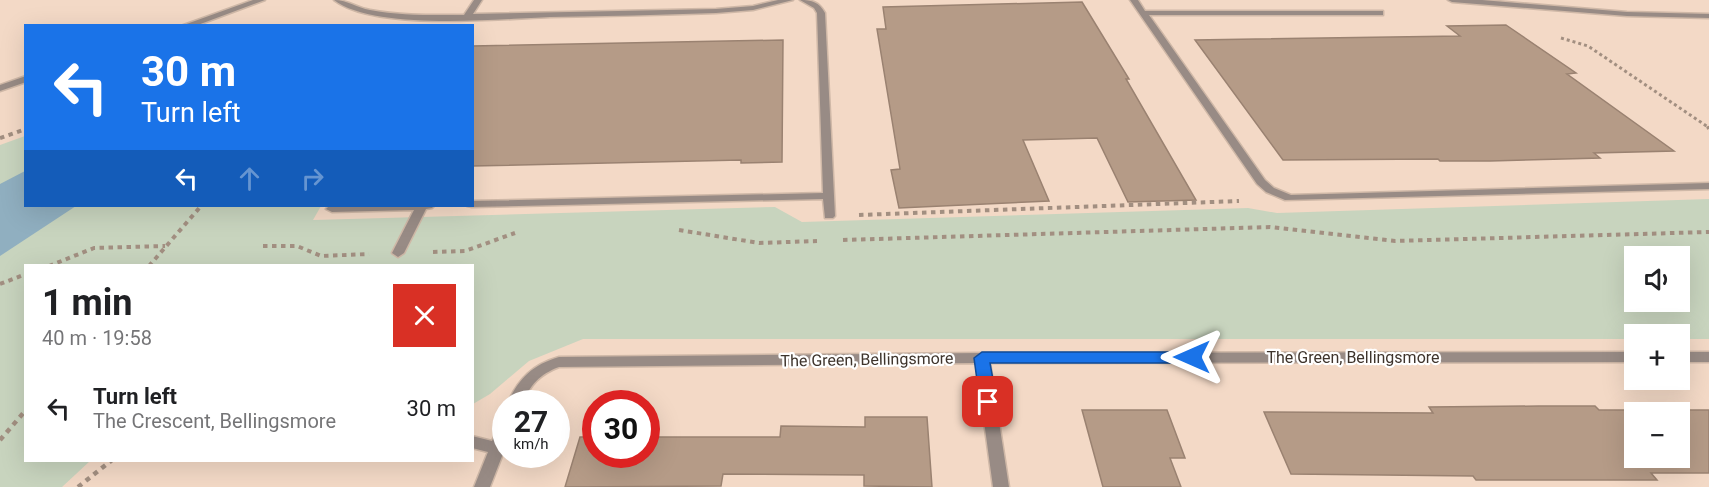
<!DOCTYPE html>
<html lang="en">
<head>
<meta charset="utf-8">
<style>
  :root { --surface:#fff; --page:#f2f2f2; --text:#202124; --muted:#757577 }
  body { margin:0; font-family:Roboto,sans-serif; background:var(--page); color:var(--text); height:100vh; display:flex; flex-direction:column; font-size:22px; white-space:nowrap }
  * { box-sizing:border-box; margin:0 }
  p { font-size:20px; color:var(--muted) }
  .icon { flex:none; width:33px; height:33px; fill:none; stroke:currentColor; stroke-width:2; stroke-linecap:round; stroke-linejoin:round }
  .map { position:relative; flex:1; overflow:hidden }
  .sheet { position:absolute; left:24px; top:264px; width:450px; height:198px; display:flex; flex-direction:column; background:var(--surface); border-radius:0px; box-shadow:0 6px 24px #0002 }
  .sheet>* { flex:none }
  .hud { position:absolute; left:24px; top:24px; width:450px; height:183px; border-radius:0px; box-shadow:0 6px 24px #0002; background:#1a73e8; color:#fff; overflow:hidden }
  .controls { position:absolute; left:1624px; top:246px; display:grid; gap:12px }
  .controls a { display:grid; place-items:center; width:66px; height:66px; border-radius:0px; background:var(--surface); box-shadow:0 6px 24px #0002; font-size:30px }
  .speed { position:absolute; left:492px; top:390px; display:flex; gap:12px; font-size:30px; font-weight:700; text-align:center }
  .speed>* { display:grid; place-content:center; width:78px; height:78px; border-radius:50%; background:var(--surface); box-shadow:0 6px 24px #0002; line-height:1 }
  .speed small { font-size:15px; font-weight:400 }
  .speed .limit { border:9px solid #d22; background:#fff; color:#111 }
  .pin { position:absolute; display:grid; place-items:center; width:51px; height:51px; color:#fff; margin:-26px; border-radius:12px; box-shadow:0 3px 9px #0006 }
  .me { position:absolute; width:66px; margin:-33px; rotate:270deg; stroke-linejoin:round; filter:drop-shadow(0 0 4px #0008) }
  .turn { display:flex; align-items:center; gap:21px; height:126px; padding:0 18px; font-size:27px }
  .turn .icon { width:78px; height:78px; stroke-width:2.5 }
  .turn b { display:block; font-size:42px; line-height:51px }
  .lanes { display:flex; align-items:center; height:57px; padding:0 18px; background:#0003; justify-content:center; gap:30px; direction:ltr }
  .lanes .off { opacity:.35 }
  .round { display:grid; place-items:center; flex:none; width:63px; height:63px; border-radius:0px; background:var(--page) }
  .headline { display:flex; align-items:center; justify-content:space-between; height:102px; padding:0 18px }
  h1 { font-size:36px; font-weight:700; line-height:45px }
  ul { padding:0; list-style:none }
  li { display:flex; align-items:center; gap:18px; height:84px; padding:0 18px }
  li div { flex:1 }
  li b { display:block; font-size:22px }
  li em { font-style:normal }
  .map>svg:first-child { display:block }
  .green { fill:#c8d4be; fill-rule:evenodd }
  .water { fill:#90afc0 }
  .building { fill:#b59b87; stroke:#9a8271; stroke-width:1.5; fill-rule:evenodd }
  .lines { fill:none; stroke-linecap:round; stroke-linejoin:round }
  .street-casing { stroke:#cfb8a7; stroke-width:3 }
  .path-far2 { stroke:#a28f81; stroke-width:3; stroke-dasharray:3 3; stroke-linecap:butt }
  .path-far1 { stroke:#a28f81; stroke-width:4; stroke-dasharray:4.5 4.5; stroke-linecap:butt }
  .path { stroke:#a28f81; stroke-width:4.5; stroke-dasharray:5 5; stroke-linecap:butt }
  .street { fill:#988b85; fill-rule:evenodd }
  .route { fill:#1a73e8; stroke:#114b97; stroke-width:1.5 }
  .labels { text-anchor:middle; stroke-width:4.5; stroke-linejoin:round; paint-order:stroke }
  .street-label { font-size:16px; fill:#3e342c; stroke:#fff }
</style>
</head>
<body>
<div class="map">
<svg width="1709" height="487" viewBox="0 0 1709 487">
  <rect width="100%" height="100%" fill="#f3d9c6"/>
  <!-- green -->
  <path class="green" d="M25,136l1,70h295l-8,14 462,-13 27,15 446,-14 29,5 432,-14v140h-29v-5h-45v5h-1052l-54,22 -39,33 -17,10 -1,-138h-446v194l64,1 -28,26h-62v-342zM1635,256h45v46h-45z"/>
  <!-- water -->
  <path class="water" d="M25,171l1,35h50l-76,50v-72z"/>
  <!-- building -->
  <g class="building">
    <path d="M1082,2l47,77h-3l70,121 -68,2 -31,-64 -74,2 26,61 -150,7 -8,-38 9,-1 -23,-140h9l-3,-22z"/>
    <path d="M1506,25l70,48 -9,1 107,77 -80,2 6,5 -110,3h-50l-2,-2 -155,1 -88,-120 265,-4 -13,-10z"/>
    <path d="M783,40l-1,122 -41,1v-3l-269,6v-120z"/>
    <path d="M1539,406h56l4,4h110v63h-58l6,7h-181l-3,-4 -182,-2 -27,-62 169,1 -4,-6zM1635,412h45v46h-45z"/>
    <path d="M1082,410h85l18,48h-15l11,29h-78z"/>
    <path d="M865,417h62l5,70 -68,-1v-11l-141,-1 -2,12 -156,1 15,-50h16v17h50v-17h134l1,-11 84,1z"/>
  </g>
  <g class="lines">
    <!-- street casing -->
    <g class="street-casing">
      <g id="street">
        <path d="M253,0h12l-70,26h-14z"/>
        <path d="M334,0c14,0 23,8 36,10 31,6 63,5 94,5l10,-15h8l-9,14 243,-5 37,-3 25,-6h15l-40,10 -37,3c-55,2 -110,3 -166,4 -51,2 -176,14 -216,-17z"/>
        <path d="M800,0c12,0 19,2 25,13l10,203 -2,2h-8l-2,-19 -351,8 -5,-1h5v-5l351,-8 -6,-180 -3,-5z"/>
        <path d="M1130,0h8l7,11h238v4h-234l116,165 9,8 17,7 418,-12v6l-424,11 -19,-8 -9,-8z"/>
        <path d="M1448,0h34l145,12 82,2v4l-82,-2 -175,-14z"/>
        <path d="M26,76v6l-26,9v-6z"/>
        <path d="M334,206h100l-2,2 -6,1 -22,44 -6,4 -6,-4 22,-43 -82,2 -6,-3 2,-2z"/>
        <path d="M1635,352v10l-645,1 19,124h-16l-17,-124 -417,4c-19,7 -29,18 -37,37h-15c12,-26 25,-39 52,-47l423,-4z"/>
        <rect x="1680" y="352" width="29" height="10"/>
        <path d="M506,419v27l-16,41h-16l14,-35 -16,-4v-12l20,5 9,-20z"/>
      </g>
    </g>
    <!-- path-far2 -->
    <path class="path-far2" d="M1561,38l27,8 120,81"/>
    <!-- path-far1 -->
    <g class="path-far1">
      <path d="M1708,126l1,3"/>
      <path d="M0,138l26,-9"/>
      <path d="M859,215l380,-14"/>
      <path d="M679,230l80,13 58,-2"/>
      <path d="M843,240l427,-13 125,14 314,-9"/>
      <path d="M263,246h34l24,10 48,-2"/>
      <path d="M433,252l32,-1 50,-18"/>
      <path d="M49,266l45,-18 71,-2"/>
      <path d="M149,266l52,-60"/>
      <path d="M0,284l26,-10"/>
    </g>
    <!-- path -->
    <g class="path">
      <path d="M0,440l26,-30"/>
      <path d="M78,487l34,-27"/>
    </g>
    <!-- street -->
    <use href="#street" class="street"/>
  </g>
  <!-- route -->
  <path class="route" d="M982,352h210l7,5 -7,6h-202l7,39 -9,6 -8,-6 -6,-44z"/>
  <g class="labels">
    <!-- street labels -->
    <g class="street-label">
      <text x="1353" y="363">The Green, Bellingsmore</text>
      <text transform="translate(867 359) rotate(-1)" y="6">The Green, Bellingsmore</text>
    </g>
  </g>
</svg>
<div class="controls">
<a><svg class="icon" aria-label="sound" viewBox="0 0 24 24"><path d="M4 9h4l5-4v14l-5-4H4zM17 9q2 3 0 6"/></svg></a>
<a>+</a>
<a>−</a>
</div>
<div class="speed"><div>27<small>km/h</small></div><div class="limit">30</div></div>
<div class="pin" style="left:988px;top:402px;background:#d93025"><svg class="icon" aria-label="arrive" viewBox="0 0 24 24"><path d="M6 21V4h12l-3 4 3 4H6"/></svg></div>
<svg class="me" style="left:1192px;top:357px" viewBox="-20 -20 40 40"><path d="M0-17L14 15 0 8-14 15z" fill="#1a73e8" stroke="#fff" stroke-width="4"/></svg>
<div class="hud">
<div class="turn"><svg class="icon" aria-label="left" viewBox="0 0 24 24"><path d="M17 20v-9H6M10 6l-5 5 5 5"/></svg><div><b>30 m</b>Turn left</div></div>
<div class="lanes"><svg class="icon" aria-label="left" viewBox="0 0 24 24"><path d="M17 20v-9H6M10 6l-5 5 5 5"/></svg><svg class="icon off" aria-label="ahead" viewBox="0 0 24 24"><path d="M12 20V5M6 11l6-6 6 6"/></svg><svg class="icon off" aria-label="right" viewBox="0 0 24 24"><path d="M7 20v-9h11M14 6l5 5-5 5"/></svg></div>
</div>
<section class="sheet">
<div class="headline"><div><h1>1 min</h1><p>40 m · 19:58</p></div><a class="round" style="background:#d93025;color:#fff"><svg class="icon" aria-label="close" viewBox="0 0 24 24"><path d="M6 6l12 12M18 6L6 18"/></svg></a></div>
<ul>
<li><svg class="icon" aria-label="left" viewBox="0 0 24 24"><path d="M17 20v-9H6M10 6l-5 5 5 5"/></svg><div><b>Turn left</b><p>The Crescent, Bellingsmore</p></div><em>30 m</em></li>
</ul>
</section>
</div>
</body>
</html>
